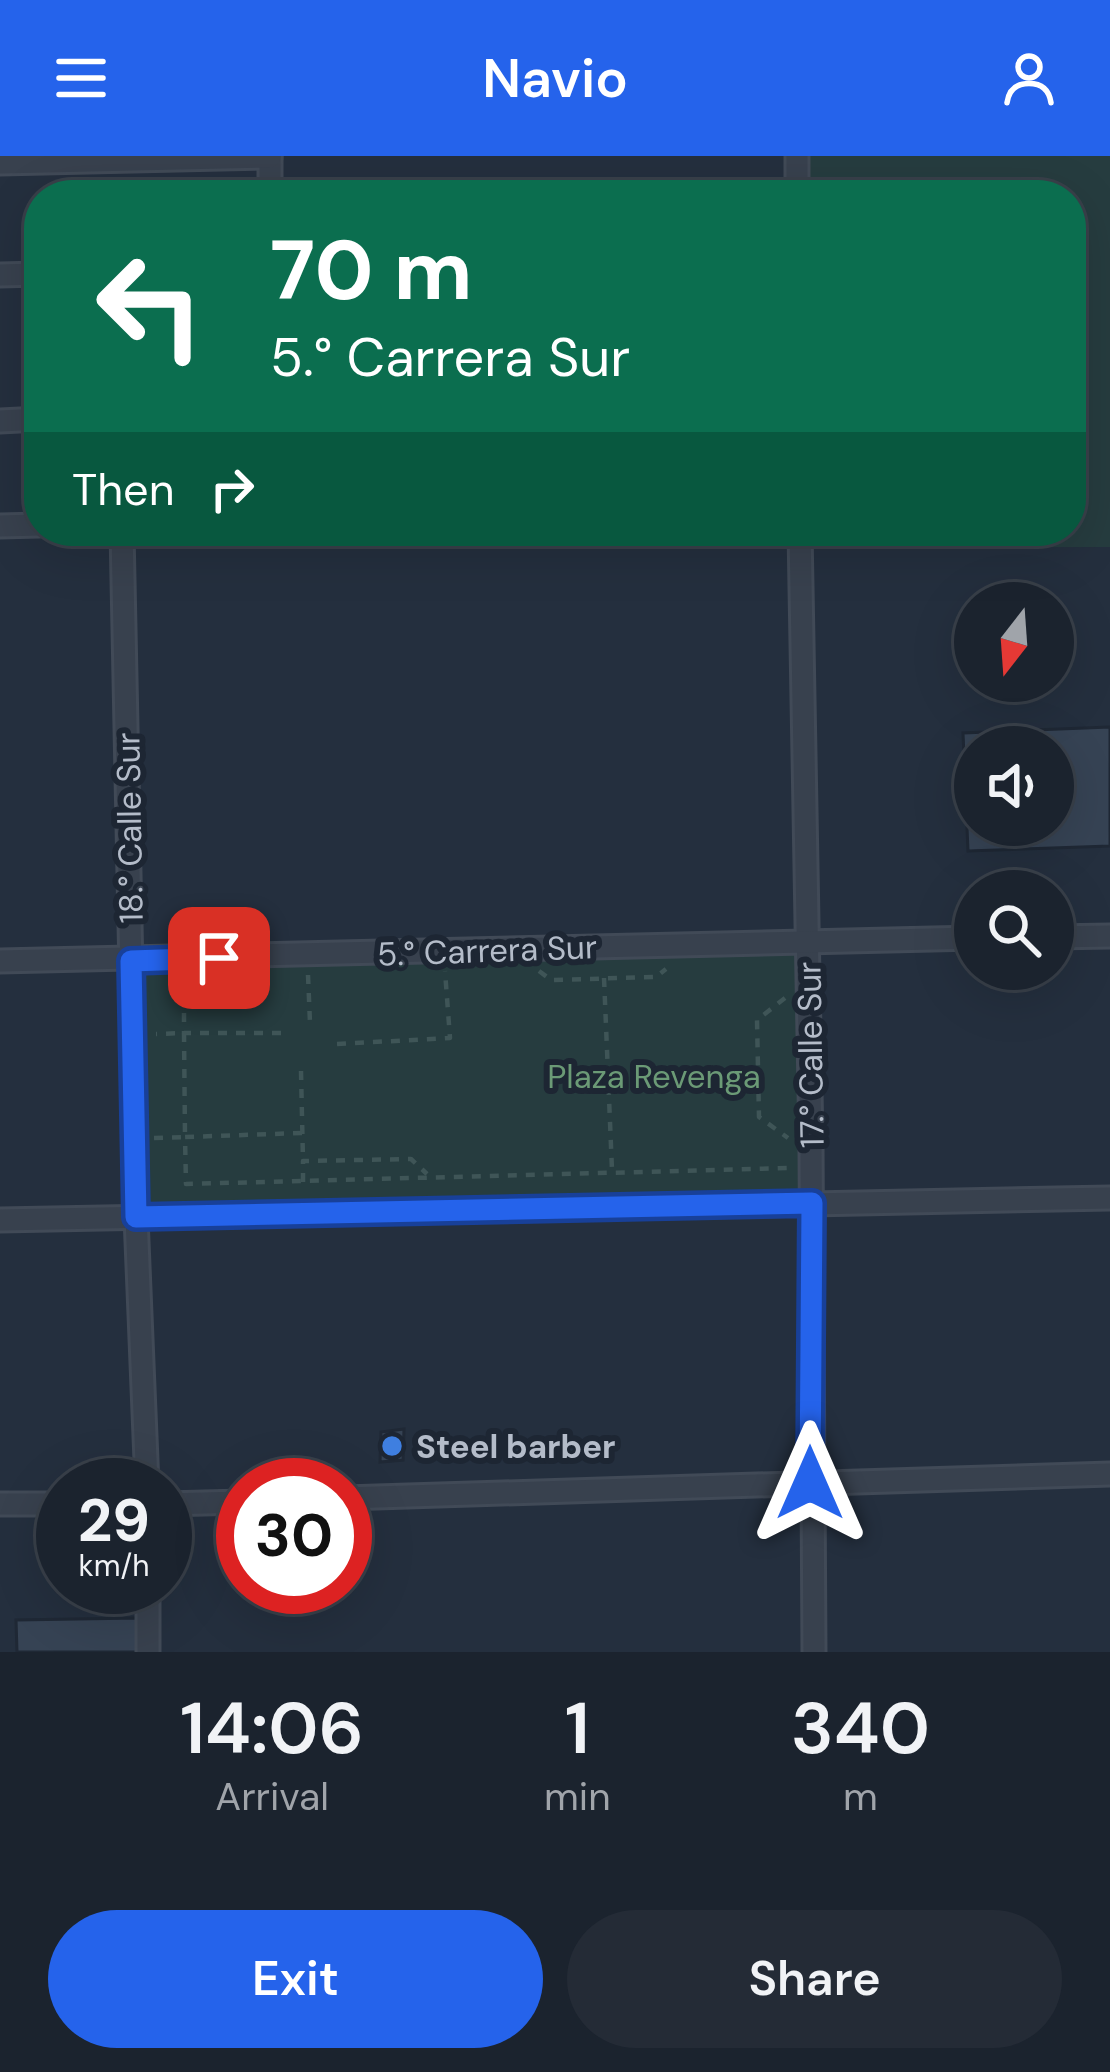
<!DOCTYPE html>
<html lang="en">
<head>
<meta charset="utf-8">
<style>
  :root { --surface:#1b232e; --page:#242b36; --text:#f1f3f6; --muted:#a0a4aa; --line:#39404a; --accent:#2563eb }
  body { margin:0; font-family:"DM Sans",sans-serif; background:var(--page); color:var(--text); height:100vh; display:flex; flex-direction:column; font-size:45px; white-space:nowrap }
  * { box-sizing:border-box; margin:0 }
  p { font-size:39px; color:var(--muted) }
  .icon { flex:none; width:66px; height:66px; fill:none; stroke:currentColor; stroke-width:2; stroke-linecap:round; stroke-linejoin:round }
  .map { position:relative; height:1496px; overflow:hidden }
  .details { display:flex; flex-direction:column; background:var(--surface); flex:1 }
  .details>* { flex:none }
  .banner { position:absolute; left:24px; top:24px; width:1062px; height:366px; border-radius:48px; box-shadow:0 12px 48px #0002,0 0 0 3px var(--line); background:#0b6e4f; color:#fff; overflow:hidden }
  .needle { width:78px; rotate:197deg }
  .buttons { position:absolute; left:954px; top:426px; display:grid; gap:24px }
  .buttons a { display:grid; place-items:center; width:120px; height:120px; border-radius:50%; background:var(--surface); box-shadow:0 12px 48px #0002,0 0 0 3px var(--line); font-size:60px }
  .speed { position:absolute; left:36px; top:1302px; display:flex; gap:24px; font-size:60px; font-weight:700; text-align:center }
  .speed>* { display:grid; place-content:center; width:156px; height:156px; border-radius:50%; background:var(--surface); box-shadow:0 12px 48px #0002,0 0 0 3px var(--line); line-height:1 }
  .speed small { font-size:30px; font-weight:400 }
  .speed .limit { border:18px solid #d22; background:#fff; color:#111 }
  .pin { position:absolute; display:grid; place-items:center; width:102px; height:102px; color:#fff; margin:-51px; border-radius:24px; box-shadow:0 6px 18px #0006 }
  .me { position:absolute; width:132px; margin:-66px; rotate:0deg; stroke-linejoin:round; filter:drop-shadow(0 0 9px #0008) }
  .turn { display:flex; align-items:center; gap:42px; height:252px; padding:0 48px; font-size:54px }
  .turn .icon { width:156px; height:156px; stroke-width:2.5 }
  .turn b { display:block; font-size:84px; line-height:102px }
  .then { display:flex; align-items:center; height:114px; padding:0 48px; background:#0003; gap:24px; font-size:45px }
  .eta { display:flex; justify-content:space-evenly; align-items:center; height:204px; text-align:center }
  .eta b { font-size:72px; font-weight:600; line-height:84px }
  .button { display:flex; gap:24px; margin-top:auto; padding:24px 48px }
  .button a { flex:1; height:138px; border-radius:72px; background:var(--accent); color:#fff; font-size:48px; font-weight:600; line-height:138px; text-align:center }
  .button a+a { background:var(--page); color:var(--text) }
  header { display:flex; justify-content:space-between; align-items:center; height:156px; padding:0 48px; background:var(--accent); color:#fff; font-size:54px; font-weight:600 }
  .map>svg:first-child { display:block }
  .green { fill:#263c3f }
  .building { fill:#364354; stroke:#1f2835; stroke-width:3; fill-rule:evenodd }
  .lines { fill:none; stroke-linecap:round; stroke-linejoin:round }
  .street-casing { stroke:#414a57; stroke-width:27 }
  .path { stroke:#3f5557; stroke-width:4.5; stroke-dasharray:9 9; stroke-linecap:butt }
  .street { stroke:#38414e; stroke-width:21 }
  .route-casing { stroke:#184099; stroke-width:30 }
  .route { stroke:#2563eb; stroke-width:21 }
  .shop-dot { fill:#3f7fe0; stroke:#1d2633; stroke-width:4.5 }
  .labels { text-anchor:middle; stroke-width:12; stroke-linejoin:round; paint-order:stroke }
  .street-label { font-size:33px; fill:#b4bcc9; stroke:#1d2633 }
  .park-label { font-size:33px; fill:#6b9a76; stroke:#1d2633 }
  .poi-label { font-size:33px; font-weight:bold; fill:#b4bcc9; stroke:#1d2633; text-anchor:start }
</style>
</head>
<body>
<header><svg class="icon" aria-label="menu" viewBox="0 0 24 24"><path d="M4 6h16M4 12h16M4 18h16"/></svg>Navio<svg class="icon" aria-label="person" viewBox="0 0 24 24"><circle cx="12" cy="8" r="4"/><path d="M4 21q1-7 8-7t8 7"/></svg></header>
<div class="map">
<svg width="1110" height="1496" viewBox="0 0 1110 1496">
  <rect width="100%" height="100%" fill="#242f3e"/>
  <!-- green -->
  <g class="green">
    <path d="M797,0h313v391l-310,1v-17h271v-336h-274z"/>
    <path d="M805,786l4,259 -669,13 -4,-249z"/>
  </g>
  <!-- building -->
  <g class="building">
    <path d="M1110,571v119l-142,5 -5,-118zM975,591h78v78h-78z"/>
    <path d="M404,1273l-1,31 -23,2 1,-30z"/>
    <path d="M138,1462l1,34h-122l-1,-32z"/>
  </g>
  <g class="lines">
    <!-- street casing -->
    <g class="street-casing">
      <g id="street">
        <path d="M270,0v35"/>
        <path d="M797,0v39"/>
        <path d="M0,7l270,-6"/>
        <path d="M0,119l39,-1"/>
        <path d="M0,265l39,-2"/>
        <path d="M0,370l39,-1"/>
        <path d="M122,375l14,686 11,268"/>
        <path d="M800,375l11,615 3,506"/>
        <path d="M1053,781l57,-1"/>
        <path d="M0,805l975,-23"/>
        <path d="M0,1064l1110,-22"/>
        <path d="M345,1342l765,-24"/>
        <path d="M0,1348h63"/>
        <path d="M165,1348l78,-2"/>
        <path d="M148,1431v65"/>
      </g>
    </g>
    <!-- path -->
    <g class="path">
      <path d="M539,815l12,9 105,-3 10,-8"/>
      <path d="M308,819l2,48"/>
      <path d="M184,821v56h97"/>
      <path d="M604,822l8,192"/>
      <path d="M785,842l-28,22 2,97 29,21"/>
      <path d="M337,888l113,-6 -5,-67"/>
      <path d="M301,915l2,90"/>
      <path d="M302,977l-117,4 1,47 605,-16"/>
      <path d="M154,982l31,-1 -1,-104 -28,1"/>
      <path d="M303,1026v-21l108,-2 16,15"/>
    </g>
    <!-- street -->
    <use href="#street" class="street"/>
  </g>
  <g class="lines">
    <!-- route casing -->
    <g class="route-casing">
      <path id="route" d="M219,802l-88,3 5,256 676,-14 -2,280"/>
    </g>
    <!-- route -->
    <use href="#route" class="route"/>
  </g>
  <!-- markers -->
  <circle class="shop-dot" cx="392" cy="1290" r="12"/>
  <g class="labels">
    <!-- street labels -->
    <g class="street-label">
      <text transform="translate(129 672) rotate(-91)" y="12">18.° Calle Sur</text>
      <text transform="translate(487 794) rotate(-2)" y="12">5.° Carrera Sur</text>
      <text transform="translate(810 899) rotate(-91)" y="12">17.° Calle Sur</text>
    </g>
    <!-- park labels -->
    <g class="park-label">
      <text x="654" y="932">Plaza Revenga</text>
    </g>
    <!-- poi labels -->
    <g class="poi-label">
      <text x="416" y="1302">Steel barber</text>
    </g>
  </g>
</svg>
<div class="buttons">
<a><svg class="needle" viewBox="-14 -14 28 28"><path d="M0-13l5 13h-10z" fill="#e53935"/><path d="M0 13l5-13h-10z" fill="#a0a4aa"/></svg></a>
<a><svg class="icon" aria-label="sound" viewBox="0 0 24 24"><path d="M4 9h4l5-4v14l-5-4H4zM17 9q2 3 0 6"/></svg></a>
<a><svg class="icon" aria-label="search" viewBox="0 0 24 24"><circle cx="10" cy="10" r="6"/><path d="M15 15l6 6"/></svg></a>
</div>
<div class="speed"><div>29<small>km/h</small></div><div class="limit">30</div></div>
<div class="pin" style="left:219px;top:802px;background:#d93025"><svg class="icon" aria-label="arrive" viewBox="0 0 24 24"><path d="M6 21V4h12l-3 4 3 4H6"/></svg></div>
<svg class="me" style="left:810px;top:1327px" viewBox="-20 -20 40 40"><path d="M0-17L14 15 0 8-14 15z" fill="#2563eb" stroke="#fff" stroke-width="4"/></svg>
<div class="banner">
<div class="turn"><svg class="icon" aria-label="left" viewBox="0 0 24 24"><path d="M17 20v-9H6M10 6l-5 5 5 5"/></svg><div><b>70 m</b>5.° Carrera Sur</div></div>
<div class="then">Then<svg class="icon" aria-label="right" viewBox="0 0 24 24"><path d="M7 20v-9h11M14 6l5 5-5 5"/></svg></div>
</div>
</div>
<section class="details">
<div class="eta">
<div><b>14:06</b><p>Arrival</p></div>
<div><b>1</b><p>min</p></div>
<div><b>340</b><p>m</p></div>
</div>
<div class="button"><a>Exit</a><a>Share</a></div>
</section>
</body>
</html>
